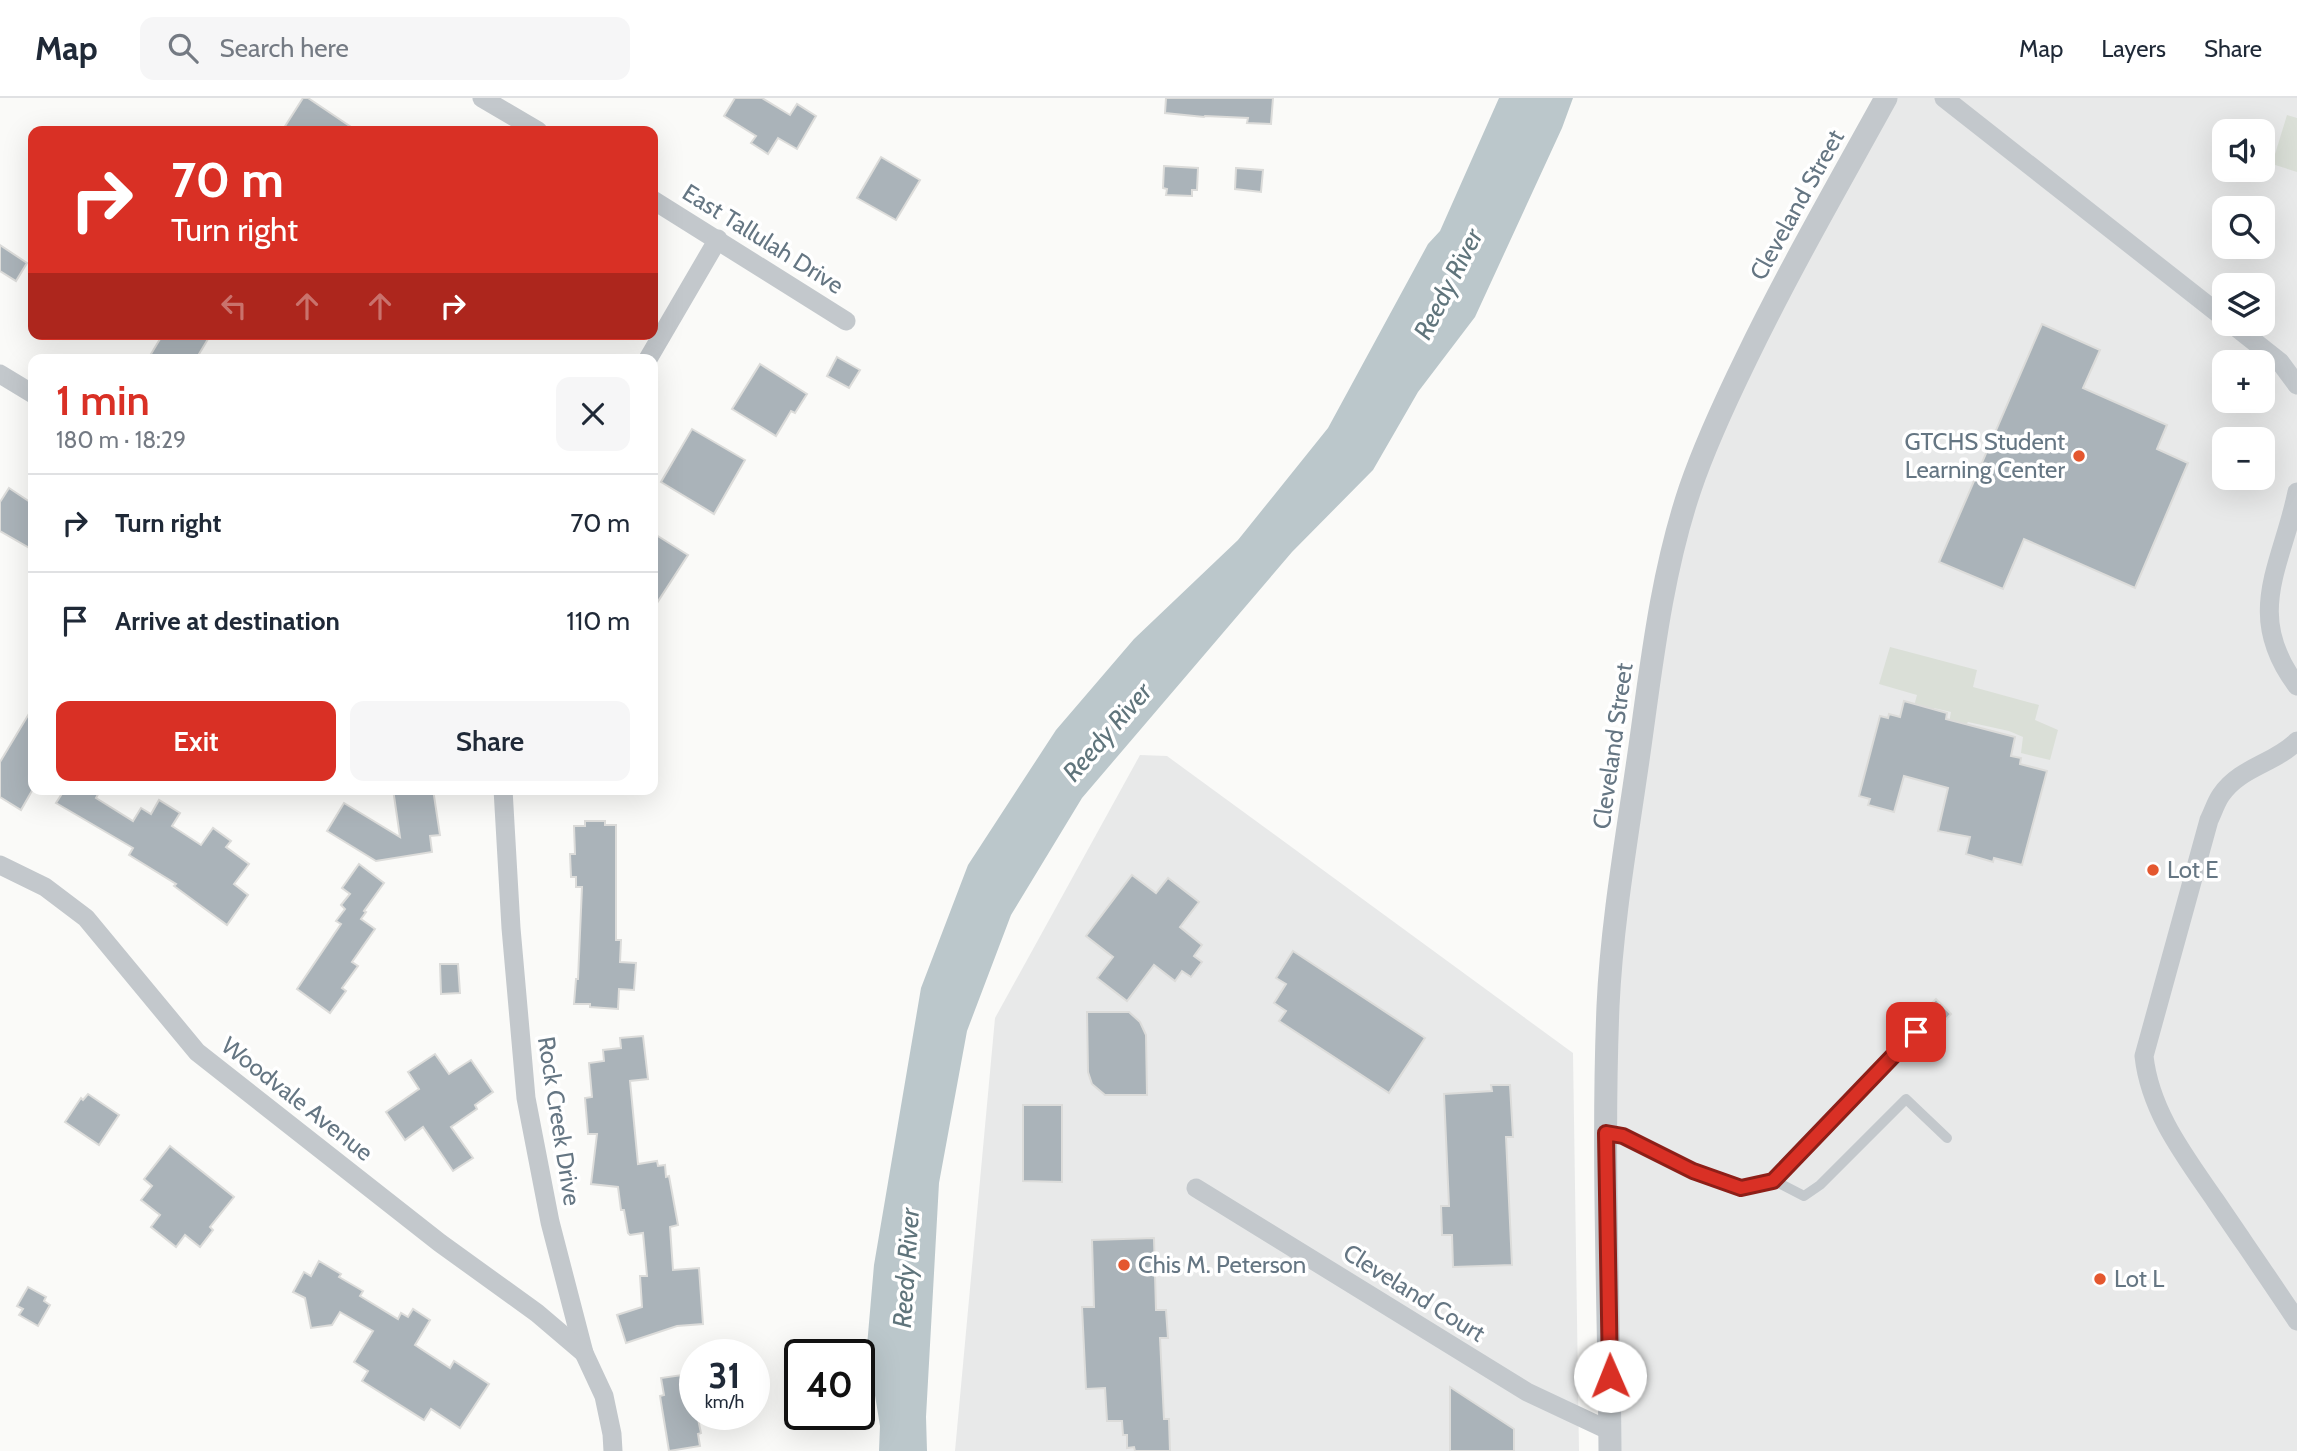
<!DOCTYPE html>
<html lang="en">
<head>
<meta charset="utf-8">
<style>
  :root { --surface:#fff; --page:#f6f6f7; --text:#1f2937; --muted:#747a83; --line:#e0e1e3; --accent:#d93025 }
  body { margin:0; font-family:Cabin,sans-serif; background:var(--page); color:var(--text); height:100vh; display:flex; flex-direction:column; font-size:26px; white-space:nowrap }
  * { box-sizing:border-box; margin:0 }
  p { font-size:23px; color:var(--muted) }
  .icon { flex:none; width:38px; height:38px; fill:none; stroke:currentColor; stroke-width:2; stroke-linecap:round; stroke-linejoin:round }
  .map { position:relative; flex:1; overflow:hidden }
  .side { position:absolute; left:28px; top:256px; width:630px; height:441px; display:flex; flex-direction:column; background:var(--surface); border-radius:14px; box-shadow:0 7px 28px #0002 }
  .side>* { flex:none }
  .guide { position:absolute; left:28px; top:28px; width:630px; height:214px; border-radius:14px; box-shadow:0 7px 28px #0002; background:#d93025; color:#fff; overflow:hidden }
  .fabs { position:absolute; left:2212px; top:21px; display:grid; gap:14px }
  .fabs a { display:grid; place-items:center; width:63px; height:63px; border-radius:14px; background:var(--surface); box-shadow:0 7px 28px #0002; font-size:35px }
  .speed { position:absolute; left:679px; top:1241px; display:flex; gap:14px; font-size:35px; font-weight:700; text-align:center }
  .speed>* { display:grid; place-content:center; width:91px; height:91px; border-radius:50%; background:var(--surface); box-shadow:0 7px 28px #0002; line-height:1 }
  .speed small { font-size:18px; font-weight:400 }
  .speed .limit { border:4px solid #111; border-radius:10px; background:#fff; color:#111 }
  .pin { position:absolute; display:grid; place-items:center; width:60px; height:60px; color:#fff; margin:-30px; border-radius:14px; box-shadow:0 4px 10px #0006 }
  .me { position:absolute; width:77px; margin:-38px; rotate:359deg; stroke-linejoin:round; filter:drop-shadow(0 0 5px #0008) }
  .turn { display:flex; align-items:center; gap:24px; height:147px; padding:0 28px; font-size:32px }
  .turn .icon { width:91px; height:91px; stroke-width:2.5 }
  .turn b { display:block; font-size:49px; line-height:60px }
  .lanes { display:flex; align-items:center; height:66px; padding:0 28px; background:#0003; justify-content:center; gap:35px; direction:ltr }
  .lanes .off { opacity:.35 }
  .round { display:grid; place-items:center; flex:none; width:74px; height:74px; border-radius:14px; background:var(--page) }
  .summary { display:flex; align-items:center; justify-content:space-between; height:119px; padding:0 28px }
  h1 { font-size:42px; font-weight:600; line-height:52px; color:var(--accent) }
  .cta { display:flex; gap:14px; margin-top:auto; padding:14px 28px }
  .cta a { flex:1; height:80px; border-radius:14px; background:var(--accent); color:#fff; font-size:28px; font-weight:600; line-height:80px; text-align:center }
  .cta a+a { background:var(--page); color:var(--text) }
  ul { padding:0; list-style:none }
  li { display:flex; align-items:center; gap:21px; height:98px; padding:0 28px; border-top:2px solid var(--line) }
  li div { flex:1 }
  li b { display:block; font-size:26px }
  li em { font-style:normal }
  header { display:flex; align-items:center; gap:42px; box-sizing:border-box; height:98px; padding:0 35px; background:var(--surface); border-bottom:2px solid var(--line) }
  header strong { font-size:33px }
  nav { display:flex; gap:38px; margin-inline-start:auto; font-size:24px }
  .search { width:490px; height:63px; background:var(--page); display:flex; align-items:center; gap:18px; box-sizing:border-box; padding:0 24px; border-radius:14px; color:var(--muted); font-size:26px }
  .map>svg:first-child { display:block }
  .built { fill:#e8e9e9; fill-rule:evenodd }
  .green { fill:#dadfd7 }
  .water { fill:#bbc7cb }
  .building { fill:#aab3b9; stroke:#dcdcda; stroke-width:2 }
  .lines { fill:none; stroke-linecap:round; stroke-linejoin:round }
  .service { stroke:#c3c8cc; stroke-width:10 }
  .minor { stroke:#c3c8cc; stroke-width:19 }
  .tertiary { stroke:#c3c8cc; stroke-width:23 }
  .route-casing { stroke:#8d1f18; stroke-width:18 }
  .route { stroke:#d93025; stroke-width:12 }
  .poi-dot { fill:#e4572e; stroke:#fff; stroke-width:2.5 }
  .labels { text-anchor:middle; stroke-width:7; stroke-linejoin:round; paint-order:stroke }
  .street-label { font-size:24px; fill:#657683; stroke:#fff }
  .poi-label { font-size:24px; fill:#657683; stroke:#fff; text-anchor:start }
  .water-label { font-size:26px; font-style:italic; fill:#60757c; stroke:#fff }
</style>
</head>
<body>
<header>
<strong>Map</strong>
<div class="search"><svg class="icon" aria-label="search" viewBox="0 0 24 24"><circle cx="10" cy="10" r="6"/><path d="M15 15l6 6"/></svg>Search here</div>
<nav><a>Map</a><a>Layers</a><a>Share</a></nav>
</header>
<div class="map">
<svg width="2297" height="1353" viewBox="0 0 2297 1353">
  <rect width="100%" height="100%" fill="#fafaf8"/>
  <!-- built -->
  <g class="built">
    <path d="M1886,0h411v1353h-687l-2,-449 82,-512zM2224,33h39v39h-39zM2224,110h39v39h-39zM2224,187h39v39h-39zM2224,264h39v39h-39zM2224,341h39v39h-39z"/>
    <path d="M1140,657l27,1 406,297 6,398h-624l40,-433z"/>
  </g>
  <!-- green -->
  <g class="green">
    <path d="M2287,17l10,3v54l-25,-8z"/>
    <path d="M1890,549l87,23 -4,17 66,18 -4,15 23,10 -8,30 -29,-7 2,-16 -14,-6 -41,-9 -4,5 -15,-4 2,-11 -17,-4 -2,7 -19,-5 4,-15 -38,-11z"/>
  </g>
  <!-- water -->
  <path class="water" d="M1499,0h74l-11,30 -87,189 -57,75 -45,78 -81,82 -210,246 -71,117 -44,116 -28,152 -13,234 1,34h-48l1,-25 -13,-80 7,-81 47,-277 47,-123 88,-135 78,-91 104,-99 90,-112 100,-184 12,-13z"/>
  <!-- building -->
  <g class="building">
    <path d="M303,0h5l49,33h-75z"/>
    <path d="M735,0h27l28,17 7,-11 19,12 -19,33 -19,-11 -10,16 -17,-11 5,-7 -32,-20z"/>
    <path d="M1166,0h107l-2,26 -24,-1 1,-5 -43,-2 -1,1 -39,-4z"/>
    <path d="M881,59l39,23 -24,40 -39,-22z"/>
    <path d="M1164,68l34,2 -1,22h-5v6l-26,-1 1,-6 -4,-1z"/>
    <path d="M1236,70l27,2 -2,22 -26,-3z"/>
    <path d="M0,147l27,18 -11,18 -16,-10z"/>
    <path d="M2042,226l58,26 -17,38 84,37 -10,24 31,14 -53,125 -111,-49 -21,50 -64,-27z"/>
    <path d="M163,236h48l-15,25h-48z"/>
    <path d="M837,259l23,13 -11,18 -22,-12z"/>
    <path d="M760,266l47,30 -12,19 -4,-2 -15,25 -44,-27z"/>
    <path d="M692,331l53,31 -31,54 -53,-32z"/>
    <path d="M9,390l24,16v46l-33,-19v-29z"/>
    <path d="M653,435l35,22 -35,54z"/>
    <path d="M1904,603l43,12 -1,6 69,18 -4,19 10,2 -1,6 27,7 -25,94 -28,-7 -1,4 -27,-8 4,-17 -32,-6 10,-43 -44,-12 -10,36 -26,-7 2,-6 -11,-3 21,-80 8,2 1,-4 11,3z"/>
    <path d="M33,609v82l-12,21 -21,-13v-35z"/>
    <path d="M65,691h36l-5,9 37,23 8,-13 10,6 8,-14 21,13 -8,13 29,19 12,-17 18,13 -5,6 23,17 -15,20 14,11 -21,30 -53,-39 2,-2 -47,-29 4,-7 -77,-45z"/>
    <path d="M393,691h40l7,46 -10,1 2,16 -56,9 -49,-30 17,-28 56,34z"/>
    <path d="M585,723h20v4h11v115h5l-1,22 16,1 -2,27 -15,-1 -1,20 -28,-2v-3h-16l2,-25h2l4,-92h-6v-10h-5l-1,-23h5l-1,-28h11z"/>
    <path d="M359,766l25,19 -20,28 2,1 -5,7 14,10 -23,33 6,4 -16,22 4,3 -16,22 -33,-24 44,-65 -5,-3 9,-12 -4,-4 9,-11 -8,-6z"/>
    <path d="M1132,777l24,18 12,-15 31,24 -19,25 22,18 -8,11 8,6 -11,15 -9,-6 -7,10 -21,-16 -27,36 -30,-23 16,-21 -27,-21z"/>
    <path d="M1293,853l132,87 -36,55 -110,-72 7,-10 -12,-8 12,-19 -10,-6z"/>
    <path d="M440,866h18l2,29 -19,1z"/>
    <path d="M1936,901l15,15 -18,19 -16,-15z"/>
    <path d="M1087,914h42l11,10 6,13 1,60h-42l-13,-11 -4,-12z"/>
    <path d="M643,938l5,43 -18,2 8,83 19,-3 1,5 7,-1 1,12 3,-1 9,49 -8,2 3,43 26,-2 4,56 -26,2 -51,17 -9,-28 25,-8 -2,-31h7l-4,-43 -13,2 -2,-2 -4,-23h-3l-3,-23 -27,-3 6,-50h-9l-3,-36 7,-1 -3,-34 15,-2 -1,-11 18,-2 -1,-10z"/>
    <path d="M435,956l14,20 22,-14 22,32 -18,13 2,4 -26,18 22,31 -20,13 -30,-44 -18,13 -19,-28 33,-23 -11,-17z"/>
    <path d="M1491,987h19l3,52h-7l6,128 -59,2 -1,-32h-10l-1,-29h8l-5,-112 48,-3z"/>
    <path d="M88,996l31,21 -20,30 -34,-23 16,-24 2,2z"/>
    <path d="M1023,1007h39v77l-39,-1z"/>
    <path d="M170,1048l64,51 -24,30 3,3 -13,17 -15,-12 -9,12 -25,-20 9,-12 -19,-15 11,-14 -8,-7z"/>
    <path d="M1154,1140l2,72h10l2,28h-8l4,81h5l1,32h-35l-1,-4 -7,1v-13h-4l-1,-14h-15l-2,-33 -19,1 -4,-82h12l-2,-67z"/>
    <path d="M319,1163l22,13 -2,3 24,14 -3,5 38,23 3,-6 7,4 5,-8 17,11 -15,25 35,23 4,-7 35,23 -29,44 -29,-19 -7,11 -62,-39 6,-10 -14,-9 19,-31 -33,-19 -8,13 -21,3 -6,-30 -12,-6 11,-20 7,4z"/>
    <path d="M28,1189l18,10 -2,4 6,4 -12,21 -19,-11 4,-6 -6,-3z"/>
    <path d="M689,1276l1,3 5,-1v38h2l4,19 -3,1 2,12 -31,5 -9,-55 4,-1 -3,-17z"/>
    <path d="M1450,1289l64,42v22h-64z"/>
  </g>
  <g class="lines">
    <!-- service -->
    <g class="service">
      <path d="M1607,1036l16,2 70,35 47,17 33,-8 143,-148"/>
      <path d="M1773,1082l31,16 16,-11 86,-86 41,39"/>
    </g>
    <!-- minor -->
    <g class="minor">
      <path d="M482,0l56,33"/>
      <path d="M1944,0l280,220"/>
      <path d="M653,102l193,121"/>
      <path d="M2232,226l48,38 17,23"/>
      <path d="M648,261l70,-120"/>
      <path d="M0,276l33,20"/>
      <path d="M2297,394c-15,74 -54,122 0,194"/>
      <path d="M2297,643c-23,23 -57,26 -76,54 -5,7 -8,17 -12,25l-65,236c6,55 40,99 71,144 27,40 55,80 82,121"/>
      <path d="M503,691l8,139 15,170 24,124 34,131 20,43 8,38 1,17"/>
      <path d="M0,767l45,22 41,31 111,134 243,191 97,70 47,40"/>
      <path d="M1196,1090l331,204 83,39"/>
    </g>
    <!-- tertiary -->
    <path class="tertiary" d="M1610,1353c-1,-148 -8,-297 -2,-445 4,-87 20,-174 32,-260 12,-86 22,-174 50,-257 15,-44 35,-87 56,-130 43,-89 92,-174 140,-261"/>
  </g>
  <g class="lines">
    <!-- route casing -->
    <g class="route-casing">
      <path id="route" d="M1610,1278l-4,-243 17,3 70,35 48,17 32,-7 143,-149"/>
    </g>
    <!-- route -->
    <use href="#route" class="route"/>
  </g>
  <!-- markers -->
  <g class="poi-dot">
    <circle cx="2079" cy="358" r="7"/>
    <circle cx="2153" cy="772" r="7"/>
    <circle cx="1124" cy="1167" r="7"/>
    <circle cx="2100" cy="1181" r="7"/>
  </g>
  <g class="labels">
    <!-- street labels -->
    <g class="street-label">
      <text transform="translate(1797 107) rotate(-61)" y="8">Cleveland Street</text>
      <text transform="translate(763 141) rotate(32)" y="8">East Tallulah Drive</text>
      <text transform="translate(1613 648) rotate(-82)" y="8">Cleveland Street</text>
      <text transform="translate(297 1001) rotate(38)" y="8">Woodvale Avenue</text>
      <text transform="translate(559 1023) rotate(81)" y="8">Rock Creek Drive</text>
      <text transform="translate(1414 1195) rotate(32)" y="8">Cleveland Court</text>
    </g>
    <!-- poi labels -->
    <g class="poi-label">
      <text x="2065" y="352" text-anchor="end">GTCHS Student<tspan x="2065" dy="28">Learning Center</tspan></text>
      <text x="2167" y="780">Lot E</text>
      <text x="1138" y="1175">Chis M. Peterson</text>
      <text x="2114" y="1189">Lot L</text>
    </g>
    <!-- water labels -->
    <g class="water-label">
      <text transform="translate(1448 186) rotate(-63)" y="9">Reedy River</text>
      <text transform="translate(1107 634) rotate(-49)" y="9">Reedy River</text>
      <text transform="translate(906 1170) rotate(-86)" y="9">Reedy River</text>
    </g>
  </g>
</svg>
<div class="fabs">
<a><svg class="icon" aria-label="sound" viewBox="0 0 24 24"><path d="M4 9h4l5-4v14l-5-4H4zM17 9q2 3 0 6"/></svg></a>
<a><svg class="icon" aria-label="search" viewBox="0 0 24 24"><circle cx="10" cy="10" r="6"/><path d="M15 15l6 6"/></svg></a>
<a><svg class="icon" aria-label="layers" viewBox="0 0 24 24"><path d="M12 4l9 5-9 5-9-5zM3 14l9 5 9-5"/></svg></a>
<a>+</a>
<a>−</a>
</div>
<div class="speed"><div>31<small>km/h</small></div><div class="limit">40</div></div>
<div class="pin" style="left:1916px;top:934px;background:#d93025"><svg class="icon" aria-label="arrive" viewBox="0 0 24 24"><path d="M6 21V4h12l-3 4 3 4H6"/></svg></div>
<svg class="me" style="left:1610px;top:1278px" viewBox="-20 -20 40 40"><circle r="19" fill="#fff"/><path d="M0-13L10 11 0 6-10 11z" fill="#d93025"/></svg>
<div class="guide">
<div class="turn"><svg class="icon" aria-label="right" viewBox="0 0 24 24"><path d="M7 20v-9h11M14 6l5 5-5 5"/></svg><div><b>70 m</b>Turn right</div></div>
<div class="lanes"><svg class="icon off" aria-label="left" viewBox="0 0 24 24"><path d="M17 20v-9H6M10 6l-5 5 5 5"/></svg><svg class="icon off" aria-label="ahead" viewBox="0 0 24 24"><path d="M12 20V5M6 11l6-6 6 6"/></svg><svg class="icon off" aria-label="ahead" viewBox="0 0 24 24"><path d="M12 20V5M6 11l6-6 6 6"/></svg><svg class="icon" aria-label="right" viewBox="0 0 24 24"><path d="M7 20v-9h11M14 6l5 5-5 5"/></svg></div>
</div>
<section class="side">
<div class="summary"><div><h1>1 min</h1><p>180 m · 18:29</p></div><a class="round"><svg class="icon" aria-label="close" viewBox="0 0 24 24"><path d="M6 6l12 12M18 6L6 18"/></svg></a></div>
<ul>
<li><svg class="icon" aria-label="right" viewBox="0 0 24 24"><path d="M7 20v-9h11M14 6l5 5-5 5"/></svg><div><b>Turn right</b></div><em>70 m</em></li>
<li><svg class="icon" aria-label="arrive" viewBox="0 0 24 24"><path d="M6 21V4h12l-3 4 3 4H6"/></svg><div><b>Arrive at destination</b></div><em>110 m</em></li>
</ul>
<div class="cta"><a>Exit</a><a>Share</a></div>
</section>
</div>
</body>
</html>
